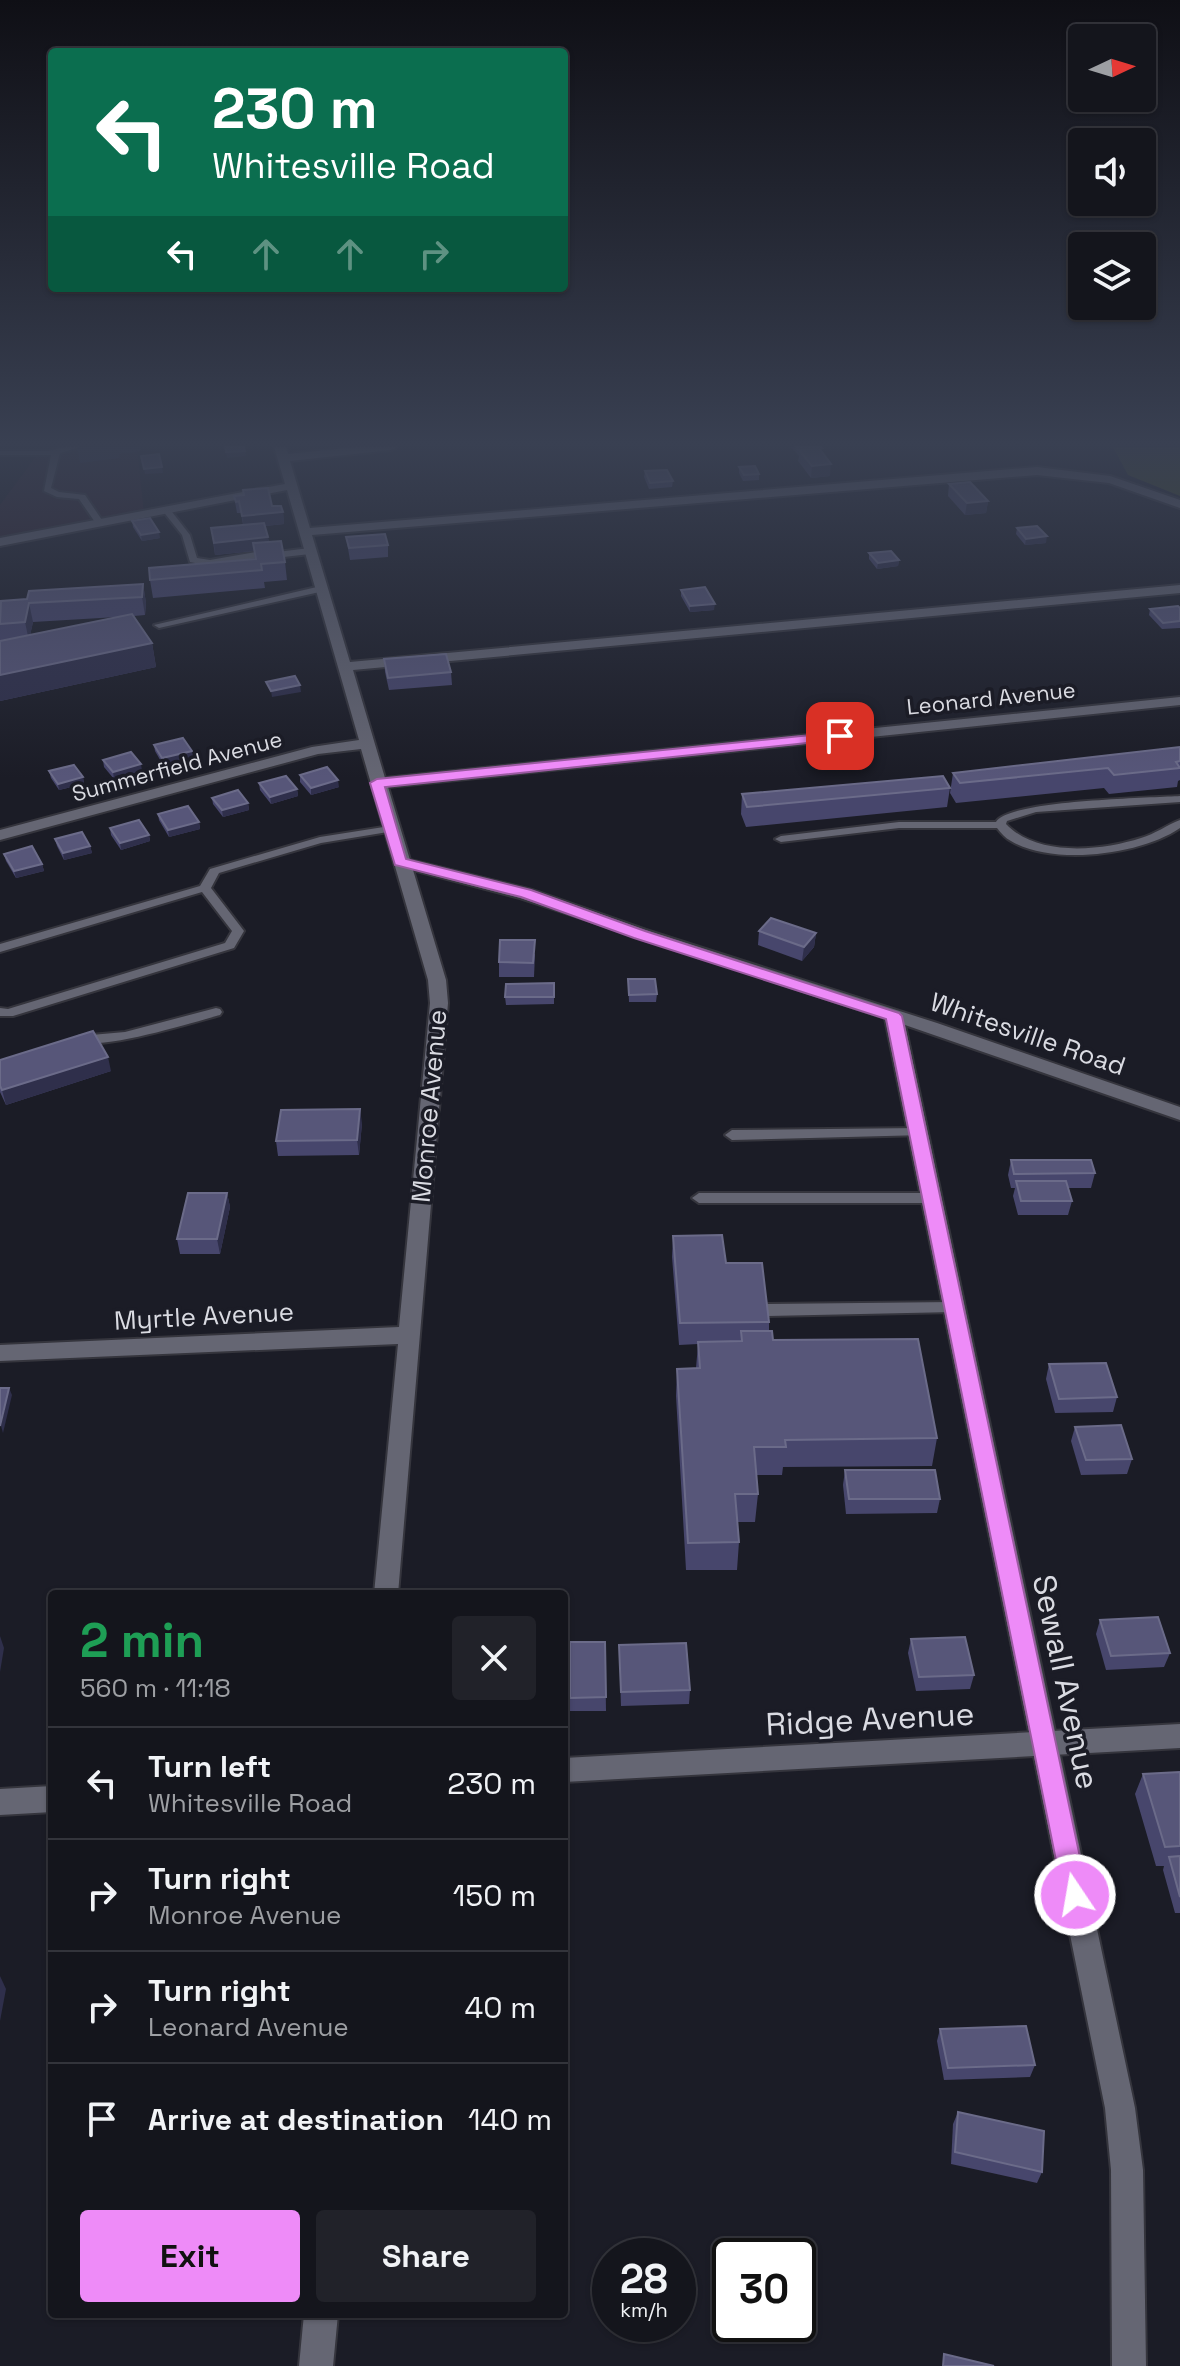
<!DOCTYPE html>
<html lang="en">
<head>
<meta charset="utf-8">
<style>
  :root { --surface:#14151c; --page:#212229; --text:#f1f3f6; --muted:#9d9fa3; --line:#33343b; --accent:#ee8bf8 }
  body { margin:0; font-family:"Space Grotesk",sans-serif; background:var(--page); color:var(--text); height:100vh; display:flex; flex-direction:column; font-size:30px; white-space:nowrap }
  * { box-sizing:border-box; margin:0 }
  p { font-size:26px; color:var(--muted) }
  .icon { flex:none; width:44px; height:44px; fill:none; stroke:currentColor; stroke-width:2; stroke-linecap:round; stroke-linejoin:round }
  .map { position:relative; flex:1; overflow:hidden }
  .details { position:absolute; left:48px; top:1590px; width:520px; height:728px; display:flex; flex-direction:column; background:var(--surface); border-radius:8px; box-shadow:0 2px 6px #0004,0 0 0 2px var(--line) }
  .details>* { flex:none }
  .guide { position:absolute; left:48px; top:48px; width:520px; height:244px; border-radius:8px; box-shadow:0 2px 6px #0004,0 0 0 2px var(--line); background:#0b6e4f; color:#fff; overflow:hidden }
  .needle { width:52px; rotate:86deg }
  .fabs { position:absolute; left:1068px; top:24px; display:grid; gap:16px }
  .fabs a { display:grid; place-items:center; width:88px; height:88px; border-radius:8px; background:var(--surface); box-shadow:0 2px 6px #0004,0 0 0 2px var(--line); font-size:40px }
  .speed { position:absolute; left:592px; top:2238px; display:flex; gap:16px; font-size:40px; font-weight:700; text-align:center }
  .speed>* { display:grid; place-content:center; width:104px; height:104px; border-radius:50%; background:var(--surface); box-shadow:0 2px 6px #0004,0 0 0 2px var(--line); line-height:1 }
  .speed small { font-size:20px; font-weight:400 }
  .speed .limit { border:4px solid #111; border-radius:12px; background:#fff; color:#111 }
  .pin { position:absolute; display:grid; place-items:center; width:68px; height:68px; color:#fff; margin:-34px; border-radius:16px; box-shadow:0 4px 12px #0006 }
  .me { position:absolute; width:88px; margin:-44px; rotate:348deg; stroke-linejoin:round; filter:drop-shadow(0 0 6px #0008) }
  .turn { display:flex; align-items:center; gap:28px; height:168px; padding:0 32px; font-size:36px }
  .turn .icon { width:104px; height:104px; stroke-width:2.5 }
  .turn b { display:block; font-size:56px; line-height:68px }
  .lanes { display:flex; align-items:center; height:76px; padding:0 32px; background:#0003; justify-content:center; gap:40px; direction:ltr }
  .lanes .off { opacity:.35 }
  .round { display:grid; place-items:center; flex:none; width:84px; height:84px; border-radius:8px; background:var(--page) }
  .headline { display:flex; align-items:center; justify-content:space-between; height:136px; padding:0 32px }
  h1 { font-size:48px; font-weight:700; line-height:60px; color:#1e9e55 }
  .action { display:flex; gap:16px; margin-top:auto; padding:16px 32px }
  .action a { flex:1; height:92px; border-radius:8px; background:var(--accent); color:#111; font-size:32px; font-weight:700; line-height:92px; text-align:center }
  .action a+a { background:var(--page); color:var(--text) }
  ul { padding:0; list-style:none }
  li { display:flex; align-items:center; gap:24px; height:112px; padding:0 32px; border-top:2px solid var(--line) }
  li div { flex:1 }
  li b { display:block; font-size:30px }
  li em { font-style:normal }
  .map>svg:first-child { display:block }
  .industrial { fill:#2c1f2c }
  .forest { fill:#414b1e }
  .lines { fill:none; stroke-linecap:round; stroke-linejoin:round }
  .lane-casing { stroke:#35353d; stroke-width:4 }
  .street-casing { stroke:#35353d; stroke-width:4 }
  .secondary-casing { stroke:#35353d; stroke-width:4 }
  .lane { fill:#656673; fill-rule:evenodd }
  .street { fill:#656673; fill-rule:evenodd }
  .secondary { fill:#656673; fill-rule:evenodd }
  .wall { fill:#47466c; fill-rule:evenodd }
  .shaded-wall { fill:#2f2f4b }
  .building { fill:#575679; stroke:#6b6b89; stroke-width:2 }
  .route { fill:#ee8bf8; stroke:#9b5aa1; stroke-width:2 }
  .labels { text-anchor:middle; stroke-width:7; stroke-linejoin:round; paint-order:stroke }
  .far-street-label { font-size:22px; fill:#dadbe2; stroke:#1b1c26 }
  .street-label { font-size:26px; fill:#dadbe2; stroke:#1b1c26 }
  .near-street-label { font-size:32px; fill:#dadbe2; stroke:#1b1c26 }
</style>
</head>
<body>
<div class="map">
<svg width="1180" height="2366" viewBox="0 0 1180 2366">
  <rect width="100%" height="100%" fill="#1b1c26"/>
  <!-- industrial -->
  <path class="industrial" d="M43,447h94l7,67 -144,28v-37z"/>
  <!-- forest -->
  <path class="forest" d="M1113,447h67v49l-52,-21z"/>
  <g class="lines">
    <!-- lane casing -->
    <g class="lane-casing">
      <g id="lane">
        <path d="M64,447h16l-20,6 -9,35 8,4 26,3 19,28 -1,2h-6l-18,-26 -22,-2 -13,-6 7,-36h-51v-4h48z"/>
        <path d="M163,508h6l21,27 7,23 13,2 63,-11 4,3 33,-4 4,3 -4,3 -44,5 -4,-2 -52,9 -20,-4 -8,-27 -20,-25z"/>
        <path d="M321,586l5,3 -2,2 -165,37 -5,-3z"/>
        <path d="M1180,796v6l-144,10 -29,9 -1,3c31,33 95,27 135,14 14,-4 26,-13 39,-18v8c-39,27 -127,38 -169,13 -6,-3 -10,-8 -14,-13h-98l-118,14 -6,-3 6,-3 118,-14h97c12,-22 154,-24 184,-26z"/>
        <path d="M390,826l6,3 -2,2 -73,12 -102,30 -8,15 33,43 -10,17 -221,68h-13v-8l8,1 217,-66 7,-12 -30,-39 -202,60v-8l200,-58 10,-17 110,-32z"/>
        <path d="M216,1008l4,1 2,3 -2,3c-26,7 -128,39 -146,25l6,-4 45,-4z"/>
        <path d="M919,1128l5,1 2,3 -2,3 -192,5 -7,-5 7,-5z"/>
        <path d="M699,1193h233l7,5 -7,5h-233l-7,-5z"/>
        <path d="M954,1302l5,1 3,4 -3,4 -5,1 -186,4 -5,-2 -3,-4 3,-4 5,-2z"/>
      </g>
    </g>
    <!-- street casing -->
    <g class="street-casing">
      <g id="street">
        <path d="M274,447h12l2,7 68,-7h41l-6,3 -101,11 20,67 727,-61 73,9 70,24v8l-71,-25 -72,-8 -725,60 38,127 830,-77v8l-827,77 32,108 795,-81v8l-792,82 22,73 122,30 114,40 291,93 243,84v13l-275,-95 230,1083 8,62 3,196h-34l-1,-196 -6,-62 -220,-1090 -365,-120 -107,-28 33,110 2,23 -50,591h-24l24,-250 -398,17v-16l399,-18 31,-324 -2,-23 -67,-231 -43,5 -318,86v-10l312,-83 47,-7 -72,-250 -287,56v-8l285,-54z"/>
        <path d="M304,2314h34l-5,52h-34z"/>
      </g>
    </g>
    <!-- secondary casing -->
    <g class="secondary-casing">
      <g id="secondary">
        <path d="M1180,1724v24l-616,34v-24z"/>
        <path d="M52,1786v26l-52,3v-26z"/>
      </g>
    </g>
    <!-- lane -->
    <use href="#lane" class="lane"/>
    <!-- street -->
    <use href="#street" class="street"/>
    <!-- secondary -->
    <use href="#secondary" class="secondary"/>
  </g>
  <!-- wall -->
  <g class="wall">
    <path d="M791,447h30l9,29 -19,2 -13,-17 1,-5z"/>
    <path d="M739,467l20,7v6l-16,1 -4,-8z"/>
    <path d="M645,471l28,10 -1,6 -23,2 -5,-12z"/>
    <path d="M949,484l39,17 -2,12 -21,2 -17,-19z"/>
    <path d="M234,496l38,10 11,6 1,12 -19,2 4,16 16,20 2,18 -23,2 1,6 -112,10 -3,-18 105,-21 -1,-8 -39,4 -4,-27 32,-3 -2,-12h-4z"/>
    <path d="M132,521l28,17 -18,3 -9,-14z"/>
    <path d="M1017,528l29,15 -21,2 -9,-11z"/>
    <path d="M346,537l42,8v12l-38,3z"/>
    <path d="M869,553l30,7 -1,6 -21,3 -8,-10z"/>
    <path d="M143,584l3,19 -1,12 -11,1 18,27 4,24 -156,34v-97zM117,617l-87,18 3,-13z"/>
    <path d="M681,590l33,20 -24,2 -9,-16z"/>
    <path d="M1180,608v20l-18,1 -13,-14 1,-6z"/>
    <path d="M384,659l67,13 1,13 -63,5 -4,-18z"/>
    <path d="M154,745l38,6 1,7 -30,7 -8,-14z"/>
    <path d="M1180,747v33l-2,1 -1,6 -68,7 -5,-6 -148,15 -6,-10 3,-20z"/>
    <path d="M103,760l39,11 -28,8 -10,-12z"/>
    <path d="M49,771l34,6 1,7 -25,6 -8,-12z"/>
    <path d="M300,775l39,12 -28,8 -11,-13z"/>
    <path d="M259,783l38,6 1,7 -27,8 -11,-14z"/>
    <path d="M950,788l-3,19 -201,20 -5,-13 1,-20z"/>
    <path d="M212,798l36,5 1,7 -26,7 -10,-13z"/>
    <path d="M158,814l41,8 1,7 -31,8 -10,-17z"/>
    <path d="M110,828l39,7 1,6 -29,9 -10,-15z"/>
    <path d="M55,839l35,7 2,7 -28,7 -7,-14z"/>
    <path d="M4,854l38,10 2,7 -28,7 -10,-17z"/>
    <path d="M759,931l57,2 -2,14 -12,14 -44,-16z"/>
    <path d="M535,954l-1,23h-35v-15z"/>
    <path d="M628,979l29,15 -1,8h-27z"/>
    <path d="M554,983v21l-48,1 -1,-8z"/>
    <path d="M0,1060l111,11 -105,34 -6,-13z"/>
    <path d="M362,1123l-3,32 -81,1 -2,-15z"/>
    <path d="M1011,1160l84,13 -4,15h-23l4,13 -4,14h-50l-5,-19 2,-8h-4l-3,-13z"/>
    <path d="M227,1193l3,14 -10,47h-40l-3,-15z"/>
    <path d="M673,1236l53,27 43,59v9l4,9 164,98 -5,28 -149,1 -1,8h-26l2,19 -3,28h-18l2,20 -2,28h-51l-10,-174 1,-27 19,-1 2,-24 -19,1 -7,-88z"/>
    <path d="M1049,1364l68,33 -4,15 -58,1 -9,-34z"/>
    <path d="M1075,1427l57,32 -5,15 -46,1 -10,-34z"/>
    <path d="M845,1470l95,29 -3,14 -91,1 -3,-29z"/>
    <path d="M1100,1620l70,33 -6,14 -58,3 -10,-36z"/>
    <path d="M911,1639l63,36 -4,14 -54,2 -8,-38z"/>
    <path d="M570,1642h35l1,69h-36z"/>
    <path d="M619,1645l71,45 -1,14 -68,2z"/>
    <path d="M1180,1772v141h-5l-12,-43 1,-4h-8l-21,-72 8,-20z"/>
    <path d="M940,2029l95,36 -5,12 -86,3 -7,-39z"/>
    <path d="M958,2112l84,60 -5,11 -86,-19 2,-40z"/>
  </g>
  <!-- shaded-wall -->
  <g class="shaded-wall">
    <path d="M77,447h63l1,4 -22,3 1,4 -40,5z"/>
    <path d="M245,451l1,5 -19,2 -1,-6z"/>
    <path d="M831,464l-1,12 -19,2 1,-12z"/>
    <path d="M162,467l1,6 -18,1 -1,-5z"/>
    <path d="M988,501l-2,12 -21,2 2,-12z"/>
    <path d="M283,512l1,12 -40,4 -2,-12z"/>
    <path d="M159,532l1,6 -18,3 -1,-6z"/>
    <path d="M1047,536l-1,7 -21,2 1,-6z"/>
    <path d="M268,537l2,12 -55,6 -1,-12z"/>
    <path d="M899,560l-1,6 -21,3 1,-6z"/>
    <path d="M143,584l3,19 -1,12 -3,-18z"/>
    <path d="M29,603l4,19 -4,19 -4,-19z"/>
    <path d="M715,604l-1,6 -24,2v-6z"/>
    <path d="M152,643l4,24 -156,34v-26z"/>
    <path d="M300,685l1,7 -29,5 -1,-6z"/>
    <path d="M192,751l1,7 -30,7 -1,-7z"/>
    <path d="M141,764l1,7 -28,8 -1,-7z"/>
    <path d="M83,777l1,7 -25,6 -1,-6z"/>
    <path d="M338,780l1,7 -28,8v-7z"/>
    <path d="M297,789l1,7 -27,8 -1,-7z"/>
    <path d="M248,803l1,7 -26,7 -1,-7z"/>
    <path d="M199,822l1,7 -31,8 -1,-7z"/>
    <path d="M149,835l1,6 -29,9 -1,-7z"/>
    <path d="M90,846l2,7 -28,7 -1,-7z"/>
    <path d="M42,864l2,7 -28,7 -2,-7z"/>
    <path d="M816,933l-2,14 -12,14 2,-14z"/>
    <path d="M108,1057l3,14 -105,34 -4,-15z"/>
    <path d="M360,1109l2,14 -3,32 -2,-15z"/>
    <path d="M227,1193l3,14 -10,47 -3,-15z"/>
    <path d="M9,1388l3,7 -9,38 -2,-7z"/>
    <path d="M0,1636l4,12 -4,24z"/>
    <path d="M0,1976l6,13 -6,32z"/>
  </g>
  <!-- building -->
  <g class="building">
    <path d="M225,447h19l1,4 -19,1z"/>
    <path d="M796,447h25l1,1 -24,2z"/>
    <path d="M819,448l12,16 -19,2 -13,-16z"/>
    <path d="M159,454l3,13 -18,2 -3,-13z"/>
    <path d="M755,466l4,8 -15,1 -5,-8z"/>
    <path d="M667,470l6,11 -23,2 -5,-12z"/>
    <path d="M970,482l18,19 -21,2 -18,-19z"/>
    <path d="M268,488l4,18h9l2,6 -41,4 -3,-15 -3,1 -2,-6 10,-1 -1,-5z"/>
    <path d="M150,518l9,14 -18,3 -9,-14z"/>
    <path d="M264,523l4,14 -54,6 -3,-15z"/>
    <path d="M1037,526l10,10 -21,3 -9,-11z"/>
    <path d="M385,534l3,11 -39,3 -3,-11z"/>
    <path d="M281,541l4,21 -24,2 1,6 -112,10 -1,-12 107,-9 -3,-16z"/>
    <path d="M891,551l8,9 -21,3 -9,-10z"/>
    <path d="M143,584l-1,13 -113,6 -4,19 -25,2 1,-23 26,-2 2,-8z"/>
    <path d="M705,587l10,17 -25,2 -9,-16z"/>
    <path d="M1178,606l2,2v13l-17,2 -13,-14z"/>
    <path d="M132,614l20,29 -152,32v-34z"/>
    <path d="M446,654l5,18 -63,6 -4,-19z"/>
    <path d="M295,676l5,9 -29,6 -5,-9z"/>
    <path d="M183,738l9,13 -30,7 -8,-13z"/>
    <path d="M1180,747v14l-4,1 4,6 -66,7 -6,-7 -148,15 -7,-10z"/>
    <path d="M131,752l10,12 -28,8 -10,-12z"/>
    <path d="M74,765l9,12 -25,7 -9,-13z"/>
    <path d="M327,767l11,13 -27,8 -11,-13z"/>
    <path d="M286,776l11,13 -27,8 -11,-14z"/>
    <path d="M943,776l7,12 -203,19 -5,-13z"/>
    <path d="M238,790l10,13 -26,7 -10,-12z"/>
    <path d="M188,806l11,16 -31,8 -10,-16z"/>
    <path d="M139,820l10,15 -29,8 -10,-15z"/>
    <path d="M82,832l8,14 -27,7 -8,-14z"/>
    <path d="M32,846l10,18 -28,7 -10,-17z"/>
    <path d="M771,918l45,15 -12,14 -45,-16z"/>
    <path d="M500,940h35l-2,23 -34,-1z"/>
    <path d="M628,979h27l2,15 -28,1z"/>
    <path d="M554,983v14h-49l1,-13z"/>
    <path d="M93,1031l15,26 -106,33 -2,-4v-26z"/>
    <path d="M360,1109l-3,31 -81,1 5,-31z"/>
    <path d="M1011,1160h80l4,13 -81,1z"/>
    <path d="M1016,1181h50l6,20h-51z"/>
    <path d="M188,1193h39l-10,46h-40z"/>
    <path d="M722,1235l4,28h36l7,59 -89,1 -7,-87z"/>
    <path d="M741,1331h31l1,9 145,-1 19,99 -152,2 1,7h-32l4,47h-23l4,48 -51,1 -11,-174 23,-1 -2,-26 44,-1z"/>
    <path d="M1106,1363l11,34 -58,2 -10,-35z"/>
    <path d="M0,1388h9l-9,38z"/>
    <path d="M1121,1425l11,34 -46,1 -11,-33z"/>
    <path d="M845,1470h90l5,29h-91z"/>
    <path d="M1158,1617l12,36 -59,3 -11,-36z"/>
    <path d="M965,1637l9,38 -55,2 -8,-38z"/>
    <path d="M570,1642h35l1,55 -36,1z"/>
    <path d="M686,1643l4,47 -69,2 -2,-47z"/>
    <path d="M1180,1772v74l-15,1 -22,-73z"/>
    <path d="M1180,1856v41l-11,-40z"/>
    <path d="M1026,2026l9,39 -87,3 -8,-39z"/>
    <path d="M958,2112l86,19 -2,41 -87,-20z"/>
    <path d="M944,2354l50,12h-51z"/>
  </g>
  <!-- sky -->
  <linearGradient id="sky" x2="0" y2="1"><stop stop-color="#0f0f15"/><stop offset="0.57" stop-color="#394052"/><stop offset="1" stop-color="#394052" stop-opacity="0"/></linearGradient>
  <rect width="1180" height="778" fill="url(#sky)"/>
  <!-- route -->
  <path class="route" d="M840,732l7,4 -2,3 -460,48 21,72 125,31 114,41 254,82 3,3 186,879 -3,9 -10,4 -9,-4 -3,-9 -177,-876 -252,-81 -113,-41 -126,-32 -25,-82 7,-4z"/>
  <g class="labels">
    <!-- far-street labels -->
    <g class="far-street-label">
      <text transform="translate(991 698) rotate(-6)" y="8">Leonard Avenue</text>
      <text transform="translate(177 766) rotate(-15)" y="8">Summerfield Avenue</text>
    </g>
    <!-- street labels -->
    <g class="street-label">
      <text transform="translate(1028 1034) rotate(19)" y="9">Whitesville Road</text>
      <text transform="translate(429 1106) rotate(-85)" y="9">Monroe Avenue</text>
      <text transform="translate(204 1316) rotate(-3)" y="9">Myrtle Avenue</text>
    </g>
    <!-- near-street labels -->
    <g class="near-street-label">
      <text transform="translate(1066 1682) rotate(78)" y="11">Sewall Avenue</text>
      <text transform="translate(870 1719) rotate(-3)" y="11">Ridge Avenue</text>
    </g>
  </g>
</svg>
<div class="fabs">
<a><svg class="needle" viewBox="-14 -14 28 28"><path d="M0-13l5 13h-10z" fill="#e53935"/><path d="M0 13l5-13h-10z" fill="#9d9fa3"/></svg></a>
<a><svg class="icon" aria-label="sound" viewBox="0 0 24 24"><path d="M4 9h4l5-4v14l-5-4H4zM17 9q2 3 0 6"/></svg></a>
<a><svg class="icon" aria-label="layers" viewBox="0 0 24 24"><path d="M12 4l9 5-9 5-9-5zM3 14l9 5 9-5"/></svg></a>
</div>
<div class="speed"><div>28<small>km/h</small></div><div class="limit">30</div></div>
<div class="pin" style="left:840px;top:736px;background:#d93025"><svg class="icon" aria-label="arrive" viewBox="0 0 24 24"><path d="M6 21V4h12l-3 4 3 4H6"/></svg></div>
<svg class="me" style="left:1075px;top:1895px" viewBox="-20 -20 40 40"><circle r="17" fill="#ee8bf8" stroke="#fff" stroke-width="3"/><path d="M0-11L8 9 0 5-8 9z" fill="#fff"/></svg>
<div class="guide">
<div class="turn"><svg class="icon" aria-label="left" viewBox="0 0 24 24"><path d="M17 20v-9H6M10 6l-5 5 5 5"/></svg><div><b>230 m</b>Whitesville Road</div></div>
<div class="lanes"><svg class="icon" aria-label="left" viewBox="0 0 24 24"><path d="M17 20v-9H6M10 6l-5 5 5 5"/></svg><svg class="icon off" aria-label="ahead" viewBox="0 0 24 24"><path d="M12 20V5M6 11l6-6 6 6"/></svg><svg class="icon off" aria-label="ahead" viewBox="0 0 24 24"><path d="M12 20V5M6 11l6-6 6 6"/></svg><svg class="icon off" aria-label="right" viewBox="0 0 24 24"><path d="M7 20v-9h11M14 6l5 5-5 5"/></svg></div>
</div>
<section class="details">
<div class="headline"><div><h1>2 min</h1><p>560 m · 11:18</p></div><a class="round"><svg class="icon" aria-label="close" viewBox="0 0 24 24"><path d="M6 6l12 12M18 6L6 18"/></svg></a></div>
<ul>
<li><svg class="icon" aria-label="left" viewBox="0 0 24 24"><path d="M17 20v-9H6M10 6l-5 5 5 5"/></svg><div><b>Turn left</b><p>Whitesville Road</p></div><em>230 m</em></li>
<li><svg class="icon" aria-label="right" viewBox="0 0 24 24"><path d="M7 20v-9h11M14 6l5 5-5 5"/></svg><div><b>Turn right</b><p>Monroe Avenue</p></div><em>150 m</em></li>
<li><svg class="icon" aria-label="right" viewBox="0 0 24 24"><path d="M7 20v-9h11M14 6l5 5-5 5"/></svg><div><b>Turn right</b><p>Leonard Avenue</p></div><em>40 m</em></li>
<li><svg class="icon" aria-label="arrive" viewBox="0 0 24 24"><path d="M6 21V4h12l-3 4 3 4H6"/></svg><div><b>Arrive at destination</b></div><em>140 m</em></li>
</ul>
<div class="action"><a>Exit</a><a>Share</a></div>
</section>
</div>
</body>
</html>
